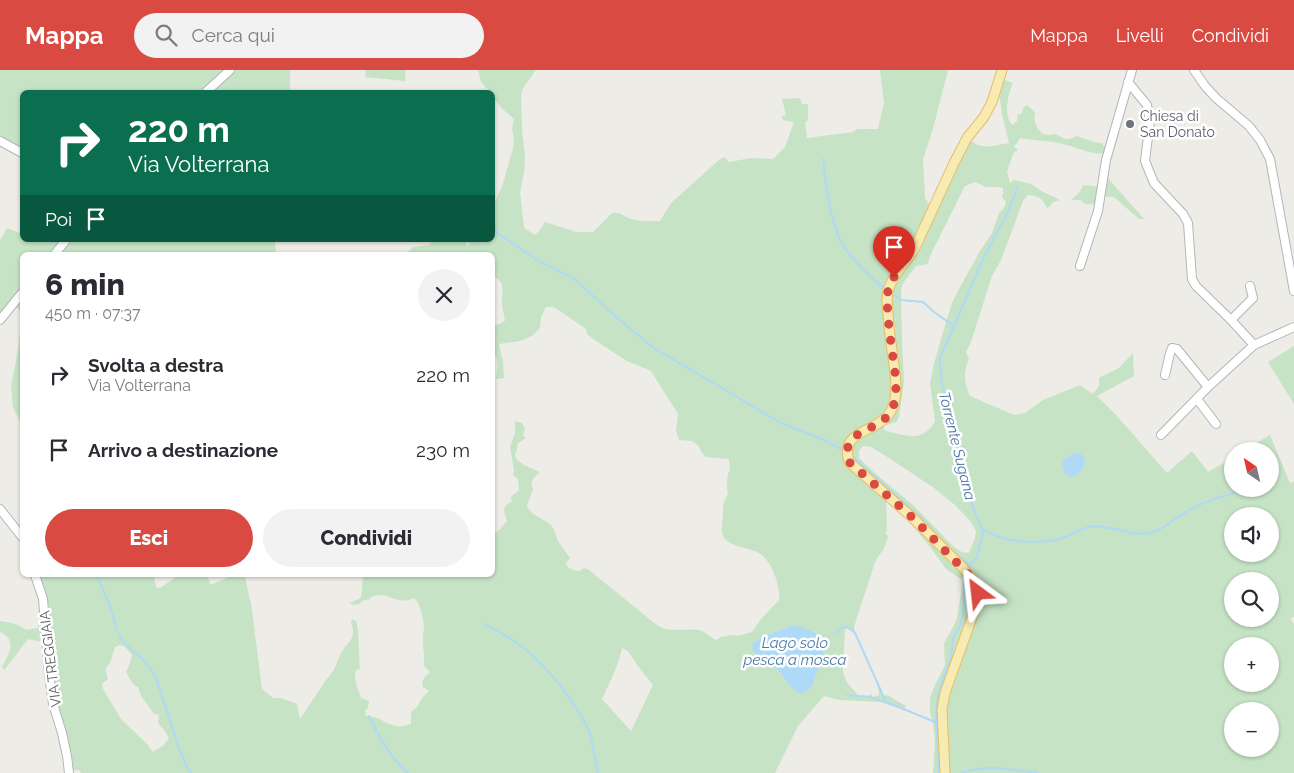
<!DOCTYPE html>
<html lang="it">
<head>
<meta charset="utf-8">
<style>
  :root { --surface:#fff; --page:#f2f2f3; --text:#2b2b33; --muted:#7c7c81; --accent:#d94a42 }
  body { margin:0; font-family:Raleway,sans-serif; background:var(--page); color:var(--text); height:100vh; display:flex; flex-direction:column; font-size:19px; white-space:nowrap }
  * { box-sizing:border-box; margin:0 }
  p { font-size:16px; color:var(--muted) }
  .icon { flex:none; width:28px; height:28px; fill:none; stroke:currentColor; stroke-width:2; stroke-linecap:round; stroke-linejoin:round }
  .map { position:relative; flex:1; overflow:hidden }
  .panel { position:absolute; left:20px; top:182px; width:475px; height:325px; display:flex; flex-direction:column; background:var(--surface); border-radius:8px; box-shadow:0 1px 4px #0004 }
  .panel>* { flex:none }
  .hud { position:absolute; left:20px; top:20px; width:475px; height:152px; border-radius:8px; box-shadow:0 1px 4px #0004; background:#0b6e4f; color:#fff; overflow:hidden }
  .needle { width:32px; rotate:326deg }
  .buttons { position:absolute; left:1224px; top:372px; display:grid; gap:10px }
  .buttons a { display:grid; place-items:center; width:55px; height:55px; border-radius:50%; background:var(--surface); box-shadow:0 1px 4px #0004; font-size:25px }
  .pin { position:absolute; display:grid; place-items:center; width:42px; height:42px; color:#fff; margin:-51px -21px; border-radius:50% 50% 50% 0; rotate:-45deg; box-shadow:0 0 5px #0007 }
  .pin .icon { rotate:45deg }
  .me { position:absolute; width:55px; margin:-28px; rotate:330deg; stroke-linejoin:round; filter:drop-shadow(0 0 4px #0008) }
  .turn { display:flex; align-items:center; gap:18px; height:105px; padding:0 25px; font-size:22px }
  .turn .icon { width:65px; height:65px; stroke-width:2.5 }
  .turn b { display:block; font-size:35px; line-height:42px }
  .then { display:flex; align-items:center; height:48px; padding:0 25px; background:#0003; gap:10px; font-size:19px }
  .round { display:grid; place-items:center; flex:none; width:52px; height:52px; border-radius:26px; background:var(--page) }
  .overview { display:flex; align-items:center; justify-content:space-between; height:85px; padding:0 25px }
  h1 { font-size:30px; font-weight:800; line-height:38px }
  .cta { display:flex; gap:10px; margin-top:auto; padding:10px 25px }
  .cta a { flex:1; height:58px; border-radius:30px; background:var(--accent); color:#fff; font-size:20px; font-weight:800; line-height:58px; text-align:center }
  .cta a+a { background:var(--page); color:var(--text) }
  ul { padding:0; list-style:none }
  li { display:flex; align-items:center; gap:15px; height:75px; padding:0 25px }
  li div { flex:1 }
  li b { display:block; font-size:19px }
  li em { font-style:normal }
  header { display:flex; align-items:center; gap:30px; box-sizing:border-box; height:70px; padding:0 25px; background:var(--accent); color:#fff }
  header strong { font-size:24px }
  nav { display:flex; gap:28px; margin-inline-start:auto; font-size:18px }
  .search { width:350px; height:45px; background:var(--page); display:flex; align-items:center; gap:12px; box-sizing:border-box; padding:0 18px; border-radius:28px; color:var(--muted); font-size:19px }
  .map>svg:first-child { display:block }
  .green { fill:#c6e3c5; fill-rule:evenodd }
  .water { fill:#aed9f7 }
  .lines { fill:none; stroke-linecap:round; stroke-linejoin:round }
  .stream { stroke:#aed9f7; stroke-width:2 }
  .minor-casing { stroke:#b3b6b9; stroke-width:10 }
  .major-casing { stroke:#e4bf69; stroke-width:11 }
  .minor { stroke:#fff; stroke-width:8 }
  .major { stroke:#f7ebb2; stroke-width:9 }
  .route { stroke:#d94a42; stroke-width:9; stroke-dasharray:0 16.2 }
  .worship-dot { fill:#6b7280; stroke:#fff; stroke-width:2 }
  .labels { text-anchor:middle; stroke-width:5; stroke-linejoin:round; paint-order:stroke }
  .worship-label { font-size:14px; fill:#5b616d; stroke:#fff; text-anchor:start }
  .street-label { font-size:14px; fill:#5e6165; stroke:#fff }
  .water-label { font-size:15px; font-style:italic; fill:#4c7aa7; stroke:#fff }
</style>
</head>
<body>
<header>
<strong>Mappa</strong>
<div class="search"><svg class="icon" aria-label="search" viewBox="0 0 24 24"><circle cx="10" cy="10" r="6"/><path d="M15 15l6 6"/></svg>Cerca qui</div>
<nav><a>Mappa</a><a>Livelli</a><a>Condividi</a></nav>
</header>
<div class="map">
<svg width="1294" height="703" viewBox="0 0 1294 703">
  <rect width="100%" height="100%" fill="#eeece6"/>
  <!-- green -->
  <g class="green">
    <path d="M0,0h290v22h-268v61l-22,-12z"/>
    <path d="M366,0h40l-1,11 -40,-4z"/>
    <path d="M478,0h58l-13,18 -2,7 1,34 3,29 -1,14 -4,20 4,36 11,7 4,-4 6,-9 31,10h17l19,-19c10,-1 11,4 19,6 9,3 20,2 29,2l11,-18 49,-44 5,-2 4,5 22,-4 22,1 12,-12 9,-25 -11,-2 -1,-4 4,-1 -4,-16 18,-1 2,6h6v16l-3,2 2,16 46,-6 4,-3h21l6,-26 -4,-33h68l-14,55 -11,35 2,38 7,11 35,-71c16,13 23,8 42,5l-7,-29 -3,-21 3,-14 11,4c-5,11 -10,31 -1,42l5,-4 1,-7h3l3,-7 3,-2 7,6 1,3 -1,5 3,9 6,6 5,1 7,-1 10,5h4l8,-3 17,6 8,1 6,10c-16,3 -30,-6 -45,-9 -14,-4 -29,-3 -43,-6 -2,4 -5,7 -6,10h3v3l-3,1 -7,19 3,12 4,-3 17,4 12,8 17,8 -7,2 -4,5 -2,1c-5,-10 -9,-13 -19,-13l-5,6 -22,59 -9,16 -21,66 -5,10 3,7c-6,13 -5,24 1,37l44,19 11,-2 18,-13 37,-15 13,9 6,-8v-8l20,-10 14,-15 1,23 -37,20 19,19 51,58 25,-22 16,21 24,-14v31h38v-38h-27l27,-16 20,48 4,-1v135l-4,2 4,5v149h-361l2,-30 -2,-21 -3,-9v-15l5,-13 10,-20 -1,-21 13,-25 6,-39 -17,-11 -16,-22 -31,-38 -13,-9c0,12 2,23 0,35h3l-5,13 -9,14 -21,65 1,6 -4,-3 -5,-2 -1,1 -2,42 2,7 3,6 10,11 10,1 3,-2 2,3 6,-2 -2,-14 7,15 3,-1 19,11 -2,4 -24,-8 -41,-2 -15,-4 -26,30 -23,47h-694l-2,-3h-10l-16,-66 -7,-61 -18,-4 -15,20 -9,11 -2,-3c7,-13 16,-27 -2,-35v-11c9,1 19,3 26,9l12,-2 2,-20 -2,-13 -8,-20h124l2,12 4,1 19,-13h28l3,9h3l20,-9h12l4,22 2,6 11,86 11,9h8l16,6 3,15 22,-33 1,-2c4,-6 11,-12 13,-19 2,-6 4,-10 7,-15 2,-4 7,-8 9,-12 2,-5 1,-11 -1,-16l1,-3c1,1 3,1 4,2 3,4 3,40 4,48l-4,1c-3,10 2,18 5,28l8,3 -1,7 -3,3 1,5c20,1 24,16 45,8v-12l6,-5 5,-9 7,-7 -6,-4c-2,-8 2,-10 7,-15l-6,-6c1,-11 -2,-21 -1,-31 0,-3 1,-6 1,-8 0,-8 -4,-24 -10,-29 -19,9 -25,-9 -43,-1l-1,2 -8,2 -2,3 -6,1 -5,-2 12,-5 2,-23h129l1,-41 5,-3 9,-10c-3,-10 -6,-15 6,-20l-3,-3 9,-8 -1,-11 -5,-4 1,-4 -4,-24 5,-14v-12l7,2 3,6 -2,7 3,2 -8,5 -1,6 -2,5 1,5 8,6 16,7c-6,6 -11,8 -7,17l-6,16 1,3 4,5 18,11 4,5 4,12 12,17 -4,5c2,7 8,7 14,8l4,-3 5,2 69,56c12,7 26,2 40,4 7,1 11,7 18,10l5,-3 10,-2 7,1 14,-4 9,-13 18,-19c2,-14 -8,-42 -22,-48 -10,-5 -23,-4 -32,-13 -5,-7 -3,-15 -2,-23 0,-8 0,-15 5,-22 -2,-7 -1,-14 0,-21l2,-2 -1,-12 -23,-2 -4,-4 -4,-8 -6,-4 -13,-1 -3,-9 2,-17 -27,-43 -24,-10 -31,-20 -9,-7 -1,-5 -32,-22h-8l-5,10 -1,11 -8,8 -12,5 -21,3 4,18 1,16 -8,1c1,-9 4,-19 -3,-27v-25l12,-6c-1,-5 -2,-11 -3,-16 -1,-14 5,-22 -9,-29l-1,-21h-85l1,-3 5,-5 15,-2 6,-5h33l-1,4 2,2 2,-6h22l1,-39 2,1 8,-18 10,-36 1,-9 -2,-11 2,-9c-8,-7 -20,-16 -22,-27h-2l-9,-10zM975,112l11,5h14l3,1v6l-1,3 4,5 -2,6 -5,5 -7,20 -12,18 -21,38 -7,14 -11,36 -7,25 -4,20 5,37c-3,7 -11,14 -19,15 -6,1 -25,-3 -32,-6v-4l12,-4 3,-5 5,-36 -2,-39 -1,-51c1,-10 10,-17 15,-25l12,-2 2,-8 35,-70zM864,376l7,1 18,11 45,30 21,17 15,16 6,10 -1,7 -6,15 -7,-1 -8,-5 -41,-42 -36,-30 -18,-17c-1,-6 0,-9 5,-12zM1232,446h38v38h-38zM1232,511h38v38h-38zM790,556l-3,55c-9,-10 -18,-19 -29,-26l-5,-12 7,-5zM120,575l4,1 8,9 -3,11 -3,6c3,5 6,13 12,15l3,9 13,18 5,1 -1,8 6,7 5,8 -5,7 -11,7 -7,-9 -25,-24 -18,-30 -1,-5 6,-5 -3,-10 5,-6 5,-16zM1232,576h38v38h-38zM622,578l6,3 10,15 15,19 -22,46 -29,-32c8,-17 16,-33 20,-51zM1232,641h38v38h-38z"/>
    <path d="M1106,106l38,43h-5l-25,-22 -13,-1 -2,8c-7,0 -14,2 -18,-4h-10l9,-8 3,-7 19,2z"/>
    <path d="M7,158l15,6v6h253l1,15h-254v170l-9,-17 -2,-22 7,-36 4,-37 -8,-9 -14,16v-79z"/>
    <path d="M1294,276v58l-26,-42z"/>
  </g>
  <!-- water -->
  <g class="water">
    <path d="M1077,382c15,6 6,22 -6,25l-6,-3 -3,-10 2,-5z"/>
    <path d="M790,556c14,0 31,7 36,21l-15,41 -10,6c-10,-5 -15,-15 -23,-23 -8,-8 -18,-13 -26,-21l1,-7 7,-5z"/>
  </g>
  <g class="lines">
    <!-- stream -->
    <g class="stream">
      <path d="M823,89c3,24 6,58 17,80 5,11 13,20 21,28 8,8 14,15 23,21"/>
      <path d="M492,149l5,14 40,27 39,20 39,36 39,32 127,75 43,17 20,11"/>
      <path d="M892,224l9,6 22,2 11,10 20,14"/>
      <path d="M852,386l69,62 30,32 19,15"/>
      <path d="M981,459c9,4 19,9 29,11 13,2 40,3 52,-2 11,-4 20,-11 32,-12 20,0 40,12 60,6 11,-4 19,-13 29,-18 22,-14 50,-22 75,-25"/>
      <path d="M969,500l1,-5 7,-8 6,-24 -17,-44 -9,-36 -6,-43 -10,-29 -1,-23 44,-101 25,-47 9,-24"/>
      <path d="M97,505l13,31 7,24"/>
      <path d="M485,554l28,16 17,13 28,29 22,32 10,19 8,40"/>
      <path d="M834,563c8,-6 12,-9 21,0l31,69"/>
      <path d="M119,564l6,10 19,16 11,15 25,76 8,18 3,4"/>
      <path d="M847,625l23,2 19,6 46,19"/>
      <path d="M369,646c10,22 21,41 39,57"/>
      <path d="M939,703l-3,-57 2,-22 6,-18 7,-17 2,-21 7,-12 3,-13 2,-32 1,-5"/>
      <path d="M962,703c23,-9 52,-3 76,0"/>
    </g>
    <!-- minor casing -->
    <g class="minor-casing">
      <g id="minor">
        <path d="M1194,0l11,16 11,12 33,28 11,14 10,19 24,132"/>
        <path d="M1128,12l19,23 3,16 -5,40 9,22 29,31 5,9 4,56 4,7 35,34 23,25"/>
        <path d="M206,22l24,-22"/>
        <path d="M0,71l22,12"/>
        <path d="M54,185l12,-15"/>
        <path d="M1080,196l18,-55 8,-51 26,-90"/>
        <path d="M0,250l22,-27"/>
        <path d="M1231,250l22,-22 -3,-12"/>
        <path d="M1165,305l5,-22 2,-5 5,1 31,38"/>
        <path d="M1197,329l19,25"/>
        <path d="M1161,365l47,-48 46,-42 40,-18"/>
        <path d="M0,439l22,28"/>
        <path d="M35,505l8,24 6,76 4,29 9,29 5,23 2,17"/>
      </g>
    </g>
    <!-- major casing -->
    <g class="major-casing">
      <path id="major" d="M945,703l-3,-64 3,-16 30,-84 3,-16 -3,-10 -5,-7 -7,-8 -50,-50 -64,-56c-10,-34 29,-28 42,-51 10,-17 2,-49 0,-68 -2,-14 -3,-28 -4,-42l1,-11 6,-13 20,-27 40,-87 13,-25 17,-21 8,-15 10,-32"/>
    </g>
    <!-- minor -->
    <use href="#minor" class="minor"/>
    <!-- major -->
    <use href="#major" class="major"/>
  </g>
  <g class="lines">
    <!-- route -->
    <path class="route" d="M894,207l-6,13 -1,11c1,14 2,28 4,42 2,19 10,51 0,68 -13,23 -52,17 -42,51l64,56 57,58 5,7 3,10"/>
  </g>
  <!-- markers -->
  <circle class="worship-dot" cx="1130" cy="54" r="5"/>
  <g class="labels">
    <!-- worship labels -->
    <g class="worship-label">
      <text x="1140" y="51">Chiesa di<tspan x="1140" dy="16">San Donato</tspan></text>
    </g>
    <!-- street labels -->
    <g class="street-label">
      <text transform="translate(50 589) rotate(-97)" y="5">VIA TREGGIAIA</text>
    </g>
    <!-- water labels -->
    <g class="water-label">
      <text transform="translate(957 376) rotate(76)" y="5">Torrente Sugana</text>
      <text x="795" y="578">Lago solo<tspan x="795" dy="17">pesca a mosca</tspan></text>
    </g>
  </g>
</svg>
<div class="buttons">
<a><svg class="needle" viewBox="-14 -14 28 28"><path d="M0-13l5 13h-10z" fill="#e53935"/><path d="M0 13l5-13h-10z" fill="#7c7c81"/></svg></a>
<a><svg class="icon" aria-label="sound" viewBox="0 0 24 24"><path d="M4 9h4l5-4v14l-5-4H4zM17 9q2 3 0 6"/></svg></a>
<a><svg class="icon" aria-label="search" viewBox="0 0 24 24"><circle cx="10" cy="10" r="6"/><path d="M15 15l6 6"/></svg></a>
<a>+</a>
<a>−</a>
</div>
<div class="pin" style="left:894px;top:207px;background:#d93025"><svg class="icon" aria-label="arrive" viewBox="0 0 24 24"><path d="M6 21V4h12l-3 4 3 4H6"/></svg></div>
<svg class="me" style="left:978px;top:523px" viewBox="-20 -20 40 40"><path d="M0-17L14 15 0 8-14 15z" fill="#d94a42" stroke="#fff" stroke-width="4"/></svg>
<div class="hud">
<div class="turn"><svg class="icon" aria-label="right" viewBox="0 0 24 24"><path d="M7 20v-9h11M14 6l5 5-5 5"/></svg><div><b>220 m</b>Via Volterrana</div></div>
<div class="then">Poi<svg class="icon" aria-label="arrive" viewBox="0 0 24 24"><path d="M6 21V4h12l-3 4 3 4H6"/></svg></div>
</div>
<section class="panel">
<div class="overview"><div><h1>6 min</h1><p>450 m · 07:37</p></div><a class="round"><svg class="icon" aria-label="close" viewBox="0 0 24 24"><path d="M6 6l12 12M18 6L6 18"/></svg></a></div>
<ul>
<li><svg class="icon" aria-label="right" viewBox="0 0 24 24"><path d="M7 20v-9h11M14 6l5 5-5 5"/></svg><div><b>Svolta a destra</b><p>Via Volterrana</p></div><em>220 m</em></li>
<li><svg class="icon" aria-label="arrive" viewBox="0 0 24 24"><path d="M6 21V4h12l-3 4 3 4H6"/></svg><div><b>Arrivo a destinazione</b></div><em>230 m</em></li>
</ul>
<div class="cta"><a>Esci</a><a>Condividi</a></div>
</section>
</div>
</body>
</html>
